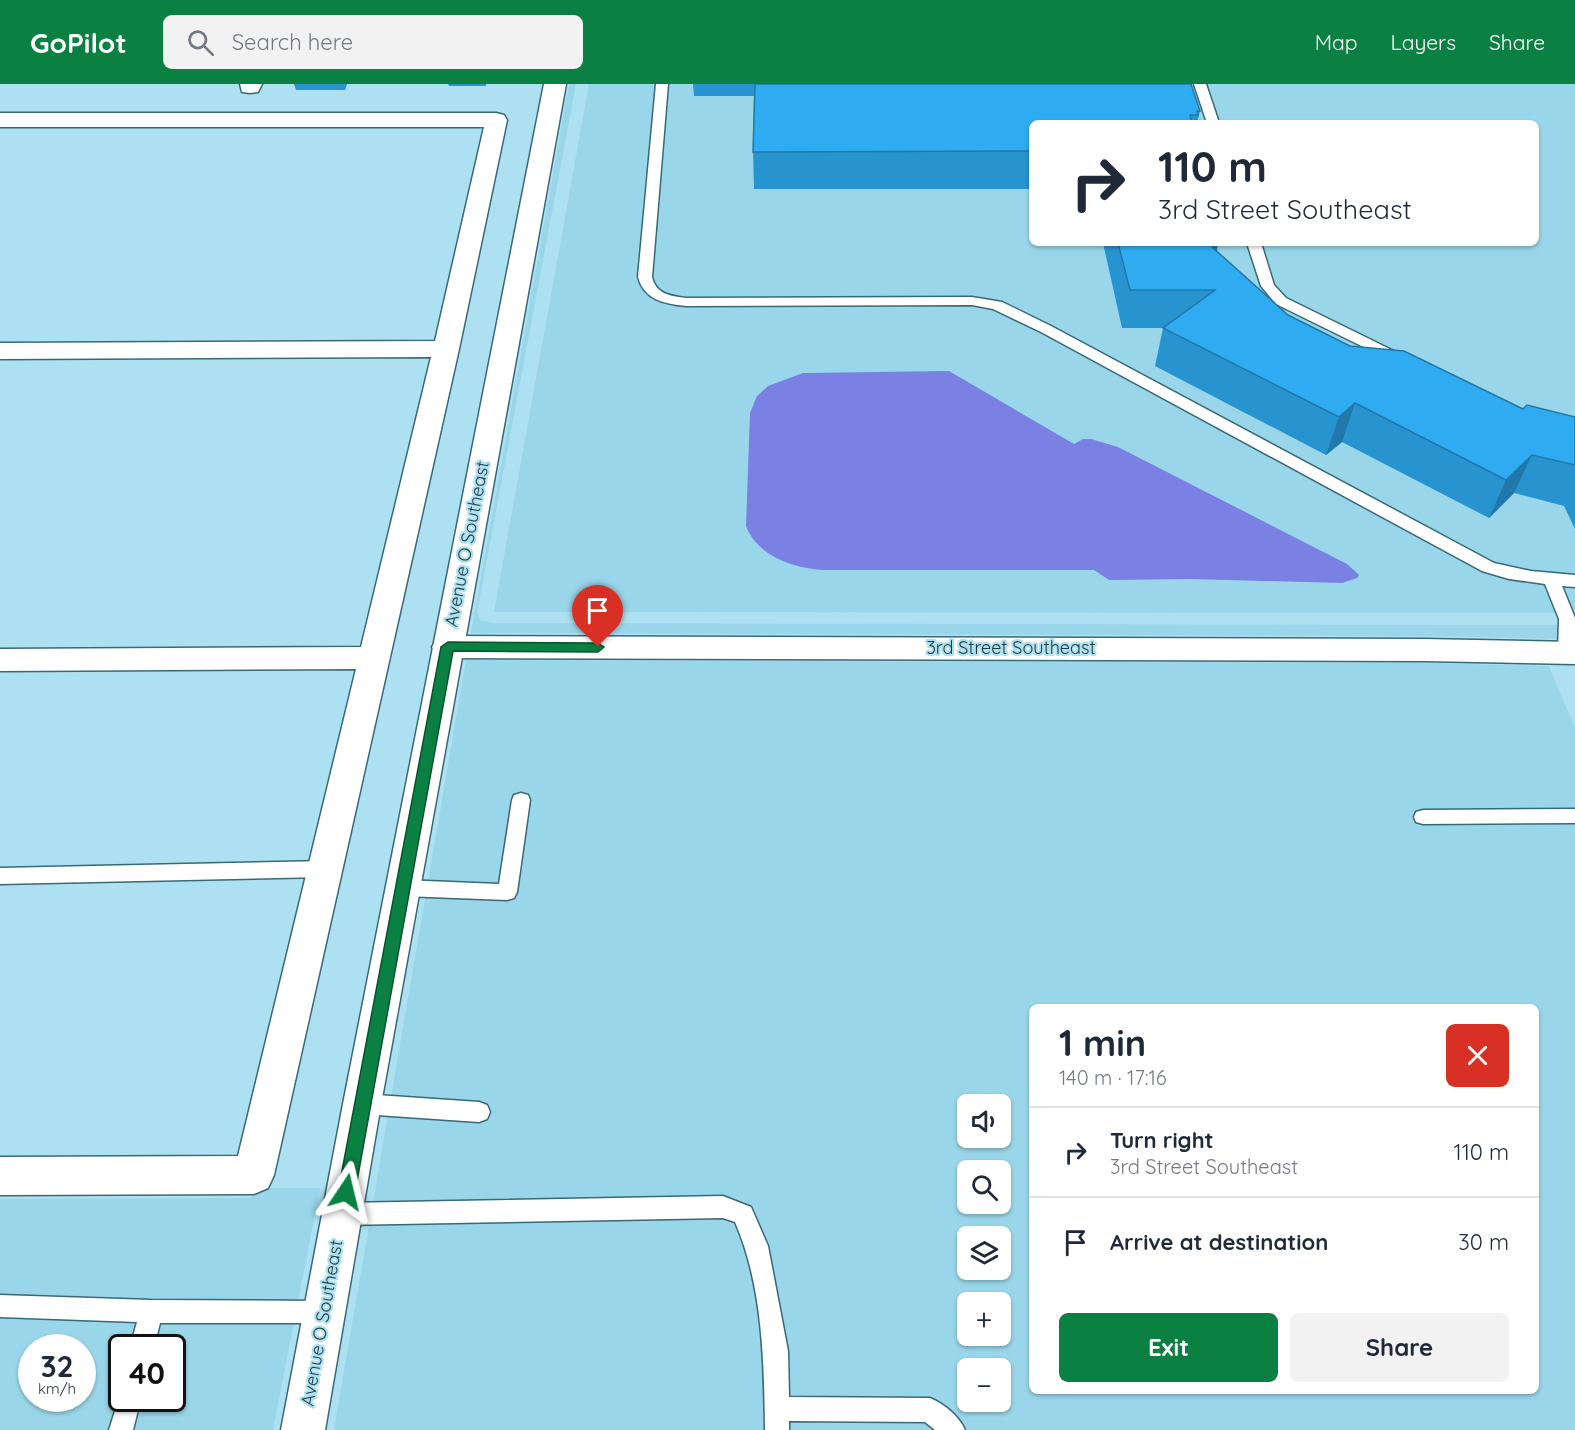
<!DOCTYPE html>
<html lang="en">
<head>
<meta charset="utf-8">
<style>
  :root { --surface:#fff; --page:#f2f2f3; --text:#1f2937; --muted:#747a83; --line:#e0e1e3; --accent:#0b8043 }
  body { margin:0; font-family:Quicksand,sans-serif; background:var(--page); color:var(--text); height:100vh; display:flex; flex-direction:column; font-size:22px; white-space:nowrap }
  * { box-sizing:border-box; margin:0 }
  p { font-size:20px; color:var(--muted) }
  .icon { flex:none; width:33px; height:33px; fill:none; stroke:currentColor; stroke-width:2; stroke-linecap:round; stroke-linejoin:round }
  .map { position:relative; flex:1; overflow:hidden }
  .sheet { position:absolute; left:1029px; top:920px; width:510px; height:390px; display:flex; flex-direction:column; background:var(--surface); border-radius:9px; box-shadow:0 2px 4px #0004 }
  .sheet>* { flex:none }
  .guide { position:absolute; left:1029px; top:36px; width:510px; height:126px; border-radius:9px; box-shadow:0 2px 4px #0004; background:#fff; color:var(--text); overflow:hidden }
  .buttons { position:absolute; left:957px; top:1010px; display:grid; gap:12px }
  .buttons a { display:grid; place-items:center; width:54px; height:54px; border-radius:9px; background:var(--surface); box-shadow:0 2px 4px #0004; font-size:30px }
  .speed { position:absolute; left:18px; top:1250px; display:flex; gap:12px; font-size:30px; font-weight:700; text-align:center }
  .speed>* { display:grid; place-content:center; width:78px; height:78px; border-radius:50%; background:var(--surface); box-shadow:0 2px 4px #0004; line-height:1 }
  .speed small { font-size:15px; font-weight:400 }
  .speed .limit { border:3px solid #111; border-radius:9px; background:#fff; color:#111 }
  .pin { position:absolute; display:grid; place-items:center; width:51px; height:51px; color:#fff; margin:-62px -26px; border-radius:50% 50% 50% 0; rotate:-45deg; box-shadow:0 0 6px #0007 }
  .pin .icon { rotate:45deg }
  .me { position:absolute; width:66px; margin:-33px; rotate:10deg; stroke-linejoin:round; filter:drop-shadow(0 0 4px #0008) }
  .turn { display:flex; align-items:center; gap:21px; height:126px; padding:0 30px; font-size:27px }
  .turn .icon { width:78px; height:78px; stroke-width:2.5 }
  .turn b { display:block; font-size:42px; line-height:51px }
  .round { display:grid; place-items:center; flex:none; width:63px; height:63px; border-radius:9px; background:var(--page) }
  .summary { display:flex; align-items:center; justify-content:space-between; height:102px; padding:0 30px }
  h1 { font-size:36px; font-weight:800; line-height:45px }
  .action { display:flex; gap:12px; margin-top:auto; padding:12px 30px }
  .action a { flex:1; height:69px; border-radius:9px; background:var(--accent); color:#fff; font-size:24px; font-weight:800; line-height:69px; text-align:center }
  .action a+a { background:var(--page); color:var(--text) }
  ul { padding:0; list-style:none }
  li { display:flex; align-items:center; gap:18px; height:90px; padding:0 30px; border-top:2px solid var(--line) }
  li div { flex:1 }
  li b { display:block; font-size:22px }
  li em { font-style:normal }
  header { display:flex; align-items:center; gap:36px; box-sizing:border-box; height:84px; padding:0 30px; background:var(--accent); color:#fff }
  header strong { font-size:28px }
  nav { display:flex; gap:33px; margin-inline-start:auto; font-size:21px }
  .search { width:420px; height:54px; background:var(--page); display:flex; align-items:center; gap:15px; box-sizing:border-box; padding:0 21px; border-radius:9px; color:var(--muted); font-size:22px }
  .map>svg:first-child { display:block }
  .built { fill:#99d6e9; fill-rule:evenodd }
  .water { fill:#7b81e3 }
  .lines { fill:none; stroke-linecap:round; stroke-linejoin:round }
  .lane-casing { stroke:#386977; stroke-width:3 }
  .street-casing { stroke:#386977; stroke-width:3 }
  .secondary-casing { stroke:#386977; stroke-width:3 }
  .lane { fill:#fff; fill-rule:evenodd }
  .street { fill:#fff; fill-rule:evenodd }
  .secondary { fill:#fff; fill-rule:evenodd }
  .wall { fill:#2894cf }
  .shaded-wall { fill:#2178a9 }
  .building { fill:#2facf1; stroke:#2178a9; stroke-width:1.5 }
  .route { fill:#0b8043; stroke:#07532c; stroke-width:1.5 }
  .labels { text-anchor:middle; stroke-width:4.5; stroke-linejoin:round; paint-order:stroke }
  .street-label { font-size:18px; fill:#253a40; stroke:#ade1f1 }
</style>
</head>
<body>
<header>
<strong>GoPilot</strong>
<div class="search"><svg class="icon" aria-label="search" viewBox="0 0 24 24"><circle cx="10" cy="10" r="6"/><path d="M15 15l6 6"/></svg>Search here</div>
<nav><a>Map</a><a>Layers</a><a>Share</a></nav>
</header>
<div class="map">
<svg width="1575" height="1346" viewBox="0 0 1575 1346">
  <rect width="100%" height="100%" fill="#ade1f1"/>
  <!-- built -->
  <g class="built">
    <path d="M569,0h7l-99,528 2,7 4,2 10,2 1082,2v14l-155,-3 -949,-3z"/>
    <path d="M589,0h986v529l-1081,-1zM1032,39h504v120h-504z"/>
    <path d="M466,576l963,3 120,3 26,62v702h-1241zM1032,922h504v384h-504zM968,1020h32v33h-32zM968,1086h32v33h-32zM968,1152h32v33h-32zM968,1218h32v33h-32zM968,1284h32v33h-32z"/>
    <path d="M268,1104h52l-47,242h-273v-231l249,-1zM32,1263h50v51h-50zM122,1263h50v51h-50z"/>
  </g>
  <!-- water -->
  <path class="water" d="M949,287l125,73 9,-5h8l27,8 229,117 12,11 -2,3 -15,5 -151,-4 -76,1h-6l-15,-10h-269c-31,-2 -67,-13 -79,-44l4,-113 7,-17 11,-10 35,-13z"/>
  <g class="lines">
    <!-- lane casing -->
    <g class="lane-casing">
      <g id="lane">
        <path d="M656,0h12l-16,193c4,17 18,19 34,21l286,-1 30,5 49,24 443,237 37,8 44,4v12l-13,-1 13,32v36l-2,3 -6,2 -6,-2 -3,-4 1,-34 -14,-35 -36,-5 -27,-8 -441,-239 -48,-23 -21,-4 -286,1c-21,-2 -42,-6 -48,-29z"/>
        <path d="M1194,0h12l13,39h-12z"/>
        <path d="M1247,159h14l13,42 12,13 118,58 2,3 -2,3h-10l-118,-58 -15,-18z"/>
        <path d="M521,709l7,2 2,5 -13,92 -3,6 -7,2 -104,-4 -7,-2 -3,-6 3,-6 7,-2 96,4 13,-84 2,-5z"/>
        <path d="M1575,725v14l-152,1 -7,-2 -2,-5 2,-5 7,-2z"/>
        <path d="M325,777l7,3 3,5 -3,5 -7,3 -325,7v-16z"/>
        <path d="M362,1010l117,8 8,3 3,7 -3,7 -8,3 -117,-8 -8,-3 -3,-7 3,-7z"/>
        <path d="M723,1112l28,11 17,39 20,105 1,46 141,1c14,6 29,18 35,32h-30l-10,-8 -136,-1v9h-24c-1,-68 -2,-144 -30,-208l-12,-4 -381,7 -8,-4 -3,-7 3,-7 8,-4z"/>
        <path d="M0,1211l151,5 173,1 8,3 4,8 -4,8 -8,3h-164l-6,24h-24l7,-25 -137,-5z"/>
        <path d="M122,1305v9h19l-8,32h-24z"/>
      </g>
    </g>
    <!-- street casing -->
    <g class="street-casing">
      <g id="street">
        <path d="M240,0h22l-4,8 -8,1 -8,-1z"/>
        <path d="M0,29h496l8,2 3,5 -48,229 -185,826 -6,13 -14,6 -254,1v-38l238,-1 118,-487 -356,2v-22l361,-2 70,-290 -431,2v-16l435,-2 49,-214h-484z"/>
        <path d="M448,552l977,3 150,3v22l-150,-3 -977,-3 -11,-3 -5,-8 5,-8z"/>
      </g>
    </g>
    <!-- secondary casing -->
    <g class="secondary-casing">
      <path id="secondary" d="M544,0h22l-185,1020 -56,326h-44l62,-326z"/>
    </g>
    <!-- lane -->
    <use href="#lane" class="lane"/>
    <!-- street -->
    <use href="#street" class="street"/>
    <!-- secondary -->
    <use href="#secondary" class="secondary"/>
  </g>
  <!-- wall -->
  <g class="wall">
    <path d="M294,0h53l-2,6h-49z"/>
    <path d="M448,0h38v2h-37z"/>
    <path d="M693,0h498l9,27 -3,12h-165v66h-278l-1,-37 1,-56h-60z"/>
    <path d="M1103,159h115l-1,8 71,64 62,31 173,63 52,8v112l-11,-23 -50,-13 -25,25 -147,-76 -16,13 -171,-89 8,-38h-41z"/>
  </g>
  <!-- shaded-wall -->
  <g class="shaded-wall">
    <path d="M1214,159h4l-4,17 -2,-13z"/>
    <path d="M1355,319l-13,39 -16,13 13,-38z"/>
    <path d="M1532,371l-18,38 -25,25 17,-38z"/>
  </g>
  <!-- building -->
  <g class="building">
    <path d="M755,0h436l9,27h-3l1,4h-8l2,8h-160v28l-279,1z"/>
    <path d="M1118,159h96l-2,4 76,68 62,31 54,5 119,58 4,-4 48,12v48l-43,-10 -26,25 -151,-77 -16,14 -176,-89 52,-38h-85z"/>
  </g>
  <!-- route -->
  <path class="route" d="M448,558l150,1 6,4 -6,5 -145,-1 -98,541 -3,6 -6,2 -6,-2 -2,-6 103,-545z"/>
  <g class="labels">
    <!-- street labels -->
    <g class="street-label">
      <text transform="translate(467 460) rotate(-79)" y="6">Avenue O Southeast</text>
      <text x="1011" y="570">3rd Street Southeast</text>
      <text transform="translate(322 1239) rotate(-80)" y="6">Avenue O Southeast</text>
    </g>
  </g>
</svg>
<div class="buttons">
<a><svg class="icon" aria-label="sound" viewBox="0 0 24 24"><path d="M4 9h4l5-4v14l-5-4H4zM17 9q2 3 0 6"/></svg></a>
<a><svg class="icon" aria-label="search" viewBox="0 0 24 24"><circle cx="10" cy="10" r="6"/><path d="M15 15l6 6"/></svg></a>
<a><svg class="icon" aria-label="layers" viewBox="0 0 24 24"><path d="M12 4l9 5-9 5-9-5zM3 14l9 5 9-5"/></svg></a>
<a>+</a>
<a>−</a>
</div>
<div class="speed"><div>32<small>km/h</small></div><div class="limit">40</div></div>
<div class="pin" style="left:598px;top:563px;background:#d93025"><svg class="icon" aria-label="arrive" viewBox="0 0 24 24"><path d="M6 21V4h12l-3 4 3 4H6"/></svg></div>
<svg class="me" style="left:346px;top:1108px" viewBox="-20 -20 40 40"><path d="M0-17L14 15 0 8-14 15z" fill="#0b8043" stroke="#fff" stroke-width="4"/></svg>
<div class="guide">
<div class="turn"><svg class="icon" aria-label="right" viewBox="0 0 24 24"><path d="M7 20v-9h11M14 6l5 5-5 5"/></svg><div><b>110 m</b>3rd Street Southeast</div></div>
</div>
<section class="sheet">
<div class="summary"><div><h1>1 min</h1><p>140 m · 17:16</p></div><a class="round" style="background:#d93025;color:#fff"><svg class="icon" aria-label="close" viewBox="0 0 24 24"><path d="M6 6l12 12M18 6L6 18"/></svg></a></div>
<ul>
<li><svg class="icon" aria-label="right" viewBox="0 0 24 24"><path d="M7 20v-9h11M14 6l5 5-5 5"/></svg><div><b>Turn right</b><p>3rd Street Southeast</p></div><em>110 m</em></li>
<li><svg class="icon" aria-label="arrive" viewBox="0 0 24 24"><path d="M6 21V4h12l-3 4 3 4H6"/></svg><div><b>Arrive at destination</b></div><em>30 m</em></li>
</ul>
<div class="action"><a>Exit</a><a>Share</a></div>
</section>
</div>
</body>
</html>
